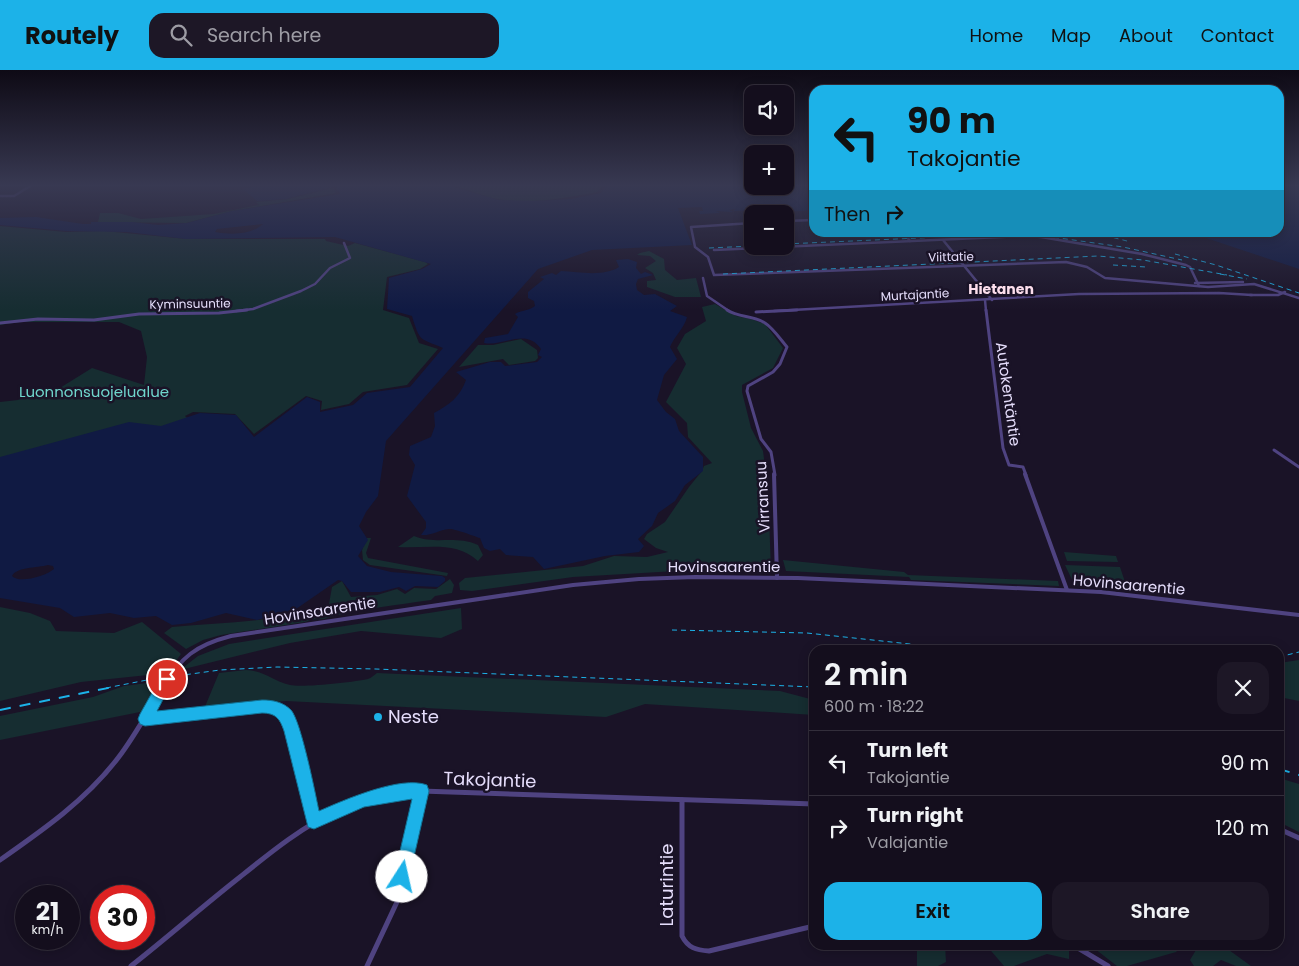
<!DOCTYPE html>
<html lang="en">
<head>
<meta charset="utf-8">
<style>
  :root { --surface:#140e1d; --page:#1d1726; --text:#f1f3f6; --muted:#9d9ca4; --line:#332e3b; --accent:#1cb2e8 }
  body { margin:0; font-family:Poppins,sans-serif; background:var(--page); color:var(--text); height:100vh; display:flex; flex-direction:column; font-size:19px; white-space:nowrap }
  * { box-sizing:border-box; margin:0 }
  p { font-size:16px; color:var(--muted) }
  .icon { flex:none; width:28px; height:28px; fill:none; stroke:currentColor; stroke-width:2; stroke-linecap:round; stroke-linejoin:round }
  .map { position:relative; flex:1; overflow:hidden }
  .sheet { position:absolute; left:809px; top:575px; width:475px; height:305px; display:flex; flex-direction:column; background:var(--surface); border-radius:15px; box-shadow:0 2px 12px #0003,0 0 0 1px var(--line) }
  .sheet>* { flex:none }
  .top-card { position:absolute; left:809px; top:15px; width:475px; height:152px; border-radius:15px; box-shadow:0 2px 12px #0003,0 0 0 1px var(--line); background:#1cb2e8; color:#111; overflow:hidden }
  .controls { position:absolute; left:744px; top:15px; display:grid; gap:10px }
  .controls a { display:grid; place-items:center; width:50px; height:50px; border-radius:10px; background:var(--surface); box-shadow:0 2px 12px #0003,0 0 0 1px var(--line); font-size:25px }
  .speed { position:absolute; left:15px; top:815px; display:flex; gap:10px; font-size:25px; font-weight:700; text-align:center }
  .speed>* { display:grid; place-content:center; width:65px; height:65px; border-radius:50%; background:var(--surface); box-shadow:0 2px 12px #0003,0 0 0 1px var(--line); line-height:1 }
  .speed small { font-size:12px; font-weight:400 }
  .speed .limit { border:8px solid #d22; background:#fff; color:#111 }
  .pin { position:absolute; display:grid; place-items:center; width:42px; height:42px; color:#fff; margin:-21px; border:2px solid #fff; border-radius:50%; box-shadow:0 1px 5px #0007 }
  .me { position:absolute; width:55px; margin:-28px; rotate:10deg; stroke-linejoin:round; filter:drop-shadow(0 0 4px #0008) }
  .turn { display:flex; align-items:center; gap:18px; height:105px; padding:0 15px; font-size:22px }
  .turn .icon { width:65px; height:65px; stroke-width:2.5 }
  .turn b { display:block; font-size:35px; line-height:42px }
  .then { display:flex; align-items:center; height:48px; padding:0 15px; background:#0003; gap:10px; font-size:19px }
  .round { display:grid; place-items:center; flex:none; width:52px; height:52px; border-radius:15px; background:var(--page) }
  .overview { display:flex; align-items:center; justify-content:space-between; height:85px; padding:0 15px }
  h1 { font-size:30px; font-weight:600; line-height:38px }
  .primary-button { display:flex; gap:10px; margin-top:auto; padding:10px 15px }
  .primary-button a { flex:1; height:58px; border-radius:15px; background:var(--accent); color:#111; font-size:20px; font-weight:600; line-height:58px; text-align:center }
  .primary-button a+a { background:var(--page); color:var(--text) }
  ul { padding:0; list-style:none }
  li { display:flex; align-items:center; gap:15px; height:65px; padding:0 15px; border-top:1px solid var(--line) }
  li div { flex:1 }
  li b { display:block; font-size:19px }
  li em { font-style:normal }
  header { display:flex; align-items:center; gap:30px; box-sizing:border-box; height:70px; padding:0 25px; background:var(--accent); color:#111 }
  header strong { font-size:24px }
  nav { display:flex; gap:28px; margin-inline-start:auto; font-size:18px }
  .search { width:350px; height:45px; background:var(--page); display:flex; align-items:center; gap:12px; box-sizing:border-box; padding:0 18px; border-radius:15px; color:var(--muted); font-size:19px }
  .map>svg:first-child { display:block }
  .green { fill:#162d31 }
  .water { fill:#101a43; fill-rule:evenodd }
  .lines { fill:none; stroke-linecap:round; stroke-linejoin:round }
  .street-far3 { stroke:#4f4381; stroke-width:2.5 }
  .street-far2 { stroke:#4f4381; stroke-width:3 }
  .street-far1 { stroke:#4f4381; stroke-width:4 }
  .street { stroke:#4f4381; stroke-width:5 }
  .rail-far1 { stroke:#1cb2e8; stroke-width:1; stroke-dasharray:5 4; stroke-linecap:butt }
  .rail { stroke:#1cb2e8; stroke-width:2; stroke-dasharray:11 9; stroke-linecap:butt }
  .route { fill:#1cb2e8; stroke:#127497 }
  .poi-dot { fill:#1cb2e8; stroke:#1a1327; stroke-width:2 }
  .labels { text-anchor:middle; stroke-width:5; stroke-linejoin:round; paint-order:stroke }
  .far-street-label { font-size:12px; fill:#e5ddfb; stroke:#1a1327 }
  .far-neighbourhood-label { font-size:14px; font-weight:bold; fill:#fcdeec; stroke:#1a1327 }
  .park-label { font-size:15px; fill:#6fd5cc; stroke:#1a1327 }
  .street-label { font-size:15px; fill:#e5ddfb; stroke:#1a1327 }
  .near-poi-label { font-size:18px; fill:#e5ddfb; stroke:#1a1327; text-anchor:start }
  .near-street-label { font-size:18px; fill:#e5ddfb; stroke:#1a1327 }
</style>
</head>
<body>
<header>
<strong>Routely</strong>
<div class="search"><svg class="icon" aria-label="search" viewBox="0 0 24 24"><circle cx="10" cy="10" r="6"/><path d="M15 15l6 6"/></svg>Search here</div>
<nav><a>Home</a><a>Map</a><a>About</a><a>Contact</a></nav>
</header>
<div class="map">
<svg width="1299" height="896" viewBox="0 0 1299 896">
  <rect width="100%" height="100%" fill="#1a1327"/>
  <!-- green -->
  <g class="green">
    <path d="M453,115h149l-5,7c-30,6 -70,13 -100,7 -15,-3 -30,-10 -44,-14z"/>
    <path d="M333,118l3,5 -104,18 -46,12 -88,-1 2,-9h18l23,6 73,-5 45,-9 -3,-3 32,-3z"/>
    <path d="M0,156l66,6 38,-1 83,8h138l1,2 22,5 7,-3 70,19 3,2 -8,5 -33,8 -4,33 26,8 10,25 19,6 -31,36 -44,7 -14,12 -28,6 1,-9 -16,-5 -52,38 -19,-20 -42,-2 -8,4 2,2 -7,12 -180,28v-56l18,-2 20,-13 17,4 37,-23 52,17 3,-28 -6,-26 -22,-9h-99l-20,3z"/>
    <path d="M649,181l15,8 1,11 12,10 19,-2 5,19h-26l-28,-10v-6l9,-1 -3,-7 -8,-5 11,-7 -6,-5 -13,-1 3,-2z"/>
    <path d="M715,234l21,12 15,3 14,5 18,24 -10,20 -31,17v7l9,36 12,23 5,39 3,79h-60l-138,8 -101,14 -12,-1 -1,-7 6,-5 118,-12 31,-10 33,1 21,-5 -12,-4 -12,-9 3,-5 18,-12 24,-35 13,-16 2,-5 8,-3 -24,-26 -1,-14 -21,-21 20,-38 -9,-16 8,-14 21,-13 -4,-14z"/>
    <path d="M521,269l16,11 1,8 -3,3 -26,4 -6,-6 -44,8 19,-22h15z"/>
    <path d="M414,466c22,9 41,-1 64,9l5,10 -5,6c-22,-21 -53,-12 -80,-14z"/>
    <path d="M367,468h4l-5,15 2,5 80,15 -1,3 -77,-11 -7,-5 -1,-10z"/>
    <path d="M1064,482l52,4 2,6 -51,-1z"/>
    <path d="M783,490l121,12 4,3 150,6 1,5 -148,-6 -2,-3 -123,-6z"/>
    <path d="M1065,495l55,2 7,21 -52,-2z"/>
    <path d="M450,509l4,6 -2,8 -17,3 -4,4c-35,5 -70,9 -104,18 -9,3 -10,-1 -22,4l-84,13 -18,5 -17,9 -22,-16 8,-6c53,-5 106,-4 157,-23l3,-17 10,-6 9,16 26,-2 20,-6 8,5 9,-6 22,1z"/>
    <path d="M0,537l30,6 20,8 6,10 58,2 28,-11 39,32 -14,19 -86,9 -81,19z"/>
    <path d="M461,538l1,21 -21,9 -80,-7 -71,12 -110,27 18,-14 31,-12z"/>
    <path d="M1299,590v41l-20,-4v-34z"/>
    <path d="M246,600c20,1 26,11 44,15 11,3 65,-3 78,-6 3,-1 6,-4 9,-6l403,18 34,9v15l-169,-11 -39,13 -320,-16 -82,8 15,-36z"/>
    <path d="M162,611l-17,30 -145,29v-24l93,-19 31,-11z"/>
    <path d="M1279,708l20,6v48l-20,-10z"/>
    <path d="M917,875h28l1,17 -8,4h-21z"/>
    <path d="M986,875h71l12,6v8l-22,-5 -33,12h-10z"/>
    <path d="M1090,875h93l-7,7 -49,14h-10z"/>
    <path d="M1199,875h23l29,21h-15l-15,-6 -8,6h-19l-4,-6z"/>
  </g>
  <!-- water -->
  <g class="water">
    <path d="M261,115h186l52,15 36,1 36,-2 30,-6 6,-8 178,1v-1h29v25l-54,4 -2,-4 -24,1 1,-2 -6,1 4,2 -17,-1 4,2 -20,1 -1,-3h4l-1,-4 -24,1 14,37 -100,5 -54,19 -152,172 -8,55 -12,16 -7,14 9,14 -10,16 9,10 24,6 51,4 3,2v3l-7,6 -23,-1 -9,5 -7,-4 -19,5h-29l-9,-11 -4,-1 -42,29 -39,11 -31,-7 -35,10 -19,2 -16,-9 -22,2 -24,-5 -36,4 -14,-9 -60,-10v-141l129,-35 32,4 39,-13 36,2 18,22 53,-40 13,5v10l33,-7 14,-12 43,-6 33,-39c-23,-10 -23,-5 -31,-32l-25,-7 2,-31 33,-9 9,-5 -96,-27 -149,2 -59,-7 -60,-1 -67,-6v-7l36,-1 47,7h8v-2h41l26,3 29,-2 45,-12 108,-17 -4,-8 -50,13 -29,2 -14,-12zM263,154c-12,11 -31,11 -48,8l2,-3zM48,495l5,1 1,3c-8,7 -35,15 -42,7 4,-9 25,-8 36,-11z"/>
    <path d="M1279,115h20v84l-108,-36 88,-1z"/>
    <path d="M628,189l9,3 -1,6 5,6 4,-2 8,3 -15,4 -2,5 1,6 7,5 11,-1 22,12 -7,5 17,6c-3,12 -12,18 -17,30l7,12 -13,16 -7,25 9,12 9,7 4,12 24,26v14l-18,14 -10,16 -17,12 -6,13 -14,13 6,7 -5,6 -34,4 -61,13 -11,-12 -27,-2 -6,-6 -10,2 -6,-3 -4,-10c-6,-2 -27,-10 -31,-9 -10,1 -18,7 -28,6l5,-7v-6l-19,-26 8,-31 -6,-10 1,-9 21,-9 4,-11 -1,-13c15,-8 26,-16 32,-33l-10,-8 34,-10h11l4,4 32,-4 5,-5 -4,-2 3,-6c-15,-22 -38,-2 -57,-6l1,-5 23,-4 10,-17 -3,-3c6,-4 11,-2 20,-8l-1,-5 -6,-3v-6l16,-13 -4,-2 12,-4 4,2 5,-4c19,1 42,6 58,-4l-3,-7z"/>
  </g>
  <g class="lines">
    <!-- street-far3 -->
    <g class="street-far3">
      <path d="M0,126h14l18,-11"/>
      <path d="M785,151l29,-1"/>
      <path d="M752,153l-61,4 4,20 13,10 6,18 352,-13 21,5 18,11 103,9 46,-3 45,14"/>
      <path d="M903,162l7,9"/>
      <path d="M943,170l49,60"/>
      <path d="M714,180l312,-14 15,1 101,17 44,11 4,2 9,19"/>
      <path d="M703,208l4,18 22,15"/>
      <path d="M1195,213l48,-1"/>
      <path d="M1250,225h28l7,-3"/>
      <path d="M985,230l1,11"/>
      <path d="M236,241l17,-2 48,-18 14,-7 15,-16 20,-10 -6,-15"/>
      <path d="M774,241l305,-17 140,-1 33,2"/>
    </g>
    <!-- street-far2 -->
    <g class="street-far2">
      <path d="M727,240c12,8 26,5 38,13 8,5 16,17 22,24l-7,17 -7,8 -25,14 -1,5 14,48 10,13 4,23"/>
      <path d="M986,240l17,138 6,17 14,2 3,8"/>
      <path d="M756,242l41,-2"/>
      <path d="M0,253l38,-4 56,1 45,-6 80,-1 28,-3"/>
      <path d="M1274,380l25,17"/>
    </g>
    <!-- street-far1 -->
    <g class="street-far1">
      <path d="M774,404l3,104"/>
      <path d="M1025,404l42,116"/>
      <path d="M162,618c19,-31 34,-43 69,-52l342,-51 66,-6 56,-2 103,1 303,14 198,23"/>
    </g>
    <!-- street -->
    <g class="street">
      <path d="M145,649l118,-13 12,1 11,8 6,16 22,90"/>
      <path d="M682,730v136c6,12 14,14 27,15l105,-25"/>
      <path d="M1279,759l20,9"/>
      <path d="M0,790c43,-30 86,-60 118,-102 17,-22 30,-47 45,-71"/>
      <path d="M1073,875l35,21"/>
      <path d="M131,896c37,-29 72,-60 109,-89 31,-25 63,-51 100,-68 26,-11 53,-15 81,-18l393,13"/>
      <path d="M367,896l30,-64 24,-111"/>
    </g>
    <!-- rail-far1 -->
    <g class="rail-far1">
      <path d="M1078,163l29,3 20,5"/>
      <path d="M1045,166l78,11 59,13"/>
      <path d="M785,174l268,-12"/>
      <path d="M709,178l43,-2"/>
      <path d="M1175,184l41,11 83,28"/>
      <path d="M1113,195l33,2"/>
      <path d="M723,204l375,-18 45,4 84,15"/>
      <path d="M1220,204l27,5"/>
      <path d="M672,560l135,3 159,17"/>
      <path d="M1279,587l20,-5"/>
      <path d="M106,618l41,-8 73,-10 57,-3 99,2 438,18"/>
    </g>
    <!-- rail -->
    <g class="rail">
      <path d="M0,640l113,-23"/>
      <path d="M1279,699l20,6"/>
    </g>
  </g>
  <!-- sky -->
  <linearGradient id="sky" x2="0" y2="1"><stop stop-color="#0e0a15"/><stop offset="0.48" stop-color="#383952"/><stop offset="1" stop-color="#383952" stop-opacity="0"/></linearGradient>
  <rect width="1299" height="240" fill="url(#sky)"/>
  <!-- route -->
  <path class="route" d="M167,603l5,2 2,4 -17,32 105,-11c11,0 21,2 29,10 10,11 24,82 28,101 25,-11 82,-36 108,-26l2,6 -21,92 -6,2 -6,-2 -2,-6 18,-78 -48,8 -50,22 -6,-2 -24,-96c-4,-12 -8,-18 -22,-18l-117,13 -5,-2 -2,-5 2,-5 22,-39z"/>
  <!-- markers -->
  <circle class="poi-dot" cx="378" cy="647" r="5"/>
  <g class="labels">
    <!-- far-street labels -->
    <g class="far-street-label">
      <text transform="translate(951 187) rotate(-1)" y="4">Viittatie</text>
      <text transform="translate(915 225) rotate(-3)" y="4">Murtajantie</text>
      <text transform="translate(190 234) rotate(-1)" y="4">Kyminsuuntie</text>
    </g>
    <!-- far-neighbourhood labels -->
    <g class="far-neighbourhood-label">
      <text x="1001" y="224">Hietanen</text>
    </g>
    <!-- park labels -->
    <g class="park-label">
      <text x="94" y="327">Luonnonsuojelualue</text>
    </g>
    <!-- street labels -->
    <g class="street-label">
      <text transform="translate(1008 324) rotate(82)" y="5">Autokentäntie</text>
      <text transform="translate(763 427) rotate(-93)" y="5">Virransuu</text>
      <text x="724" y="502">Hovinsaarentie</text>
      <text transform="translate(1129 515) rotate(5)" y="5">Hovinsaarentie</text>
      <text transform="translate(320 541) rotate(-9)" y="5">Hovinsaarentie</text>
    </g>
    <!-- near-poi labels -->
    <g class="near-poi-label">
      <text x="388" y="653">Neste</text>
    </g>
    <!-- near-street labels -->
    <g class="near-street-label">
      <text transform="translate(490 710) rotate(2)" y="6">Takojantie</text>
      <text transform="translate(667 815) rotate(-90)" y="6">Laturintie</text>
    </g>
  </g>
</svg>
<div class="controls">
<a><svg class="icon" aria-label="sound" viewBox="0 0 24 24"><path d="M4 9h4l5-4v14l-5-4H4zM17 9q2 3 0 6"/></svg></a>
<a>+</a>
<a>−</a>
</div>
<div class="speed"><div>21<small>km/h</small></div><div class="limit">30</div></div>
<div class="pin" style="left:167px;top:609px;background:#d93025"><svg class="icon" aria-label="arrive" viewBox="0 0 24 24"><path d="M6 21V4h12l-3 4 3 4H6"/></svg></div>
<svg class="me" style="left:402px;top:807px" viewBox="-20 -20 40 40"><circle r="19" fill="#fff"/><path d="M0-13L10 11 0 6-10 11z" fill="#1cb2e8"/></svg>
<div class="top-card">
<div class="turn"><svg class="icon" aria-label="left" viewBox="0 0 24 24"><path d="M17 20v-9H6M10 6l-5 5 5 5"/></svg><div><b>90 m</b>Takojantie</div></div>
<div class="then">Then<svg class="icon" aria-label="right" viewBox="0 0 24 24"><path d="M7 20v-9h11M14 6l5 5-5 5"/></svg></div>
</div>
<section class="sheet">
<div class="overview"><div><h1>2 min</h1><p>600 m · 18:22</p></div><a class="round"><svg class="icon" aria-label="close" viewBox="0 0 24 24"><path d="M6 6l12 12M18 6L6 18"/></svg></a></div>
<ul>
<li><svg class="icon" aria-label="left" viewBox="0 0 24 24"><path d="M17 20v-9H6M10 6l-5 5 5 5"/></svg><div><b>Turn left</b><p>Takojantie</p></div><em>90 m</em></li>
<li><svg class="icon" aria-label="right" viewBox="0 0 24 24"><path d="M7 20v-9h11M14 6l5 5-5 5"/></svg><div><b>Turn right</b><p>Valajantie</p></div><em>120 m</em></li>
</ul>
<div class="primary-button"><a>Exit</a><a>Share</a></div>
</section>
</div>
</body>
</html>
